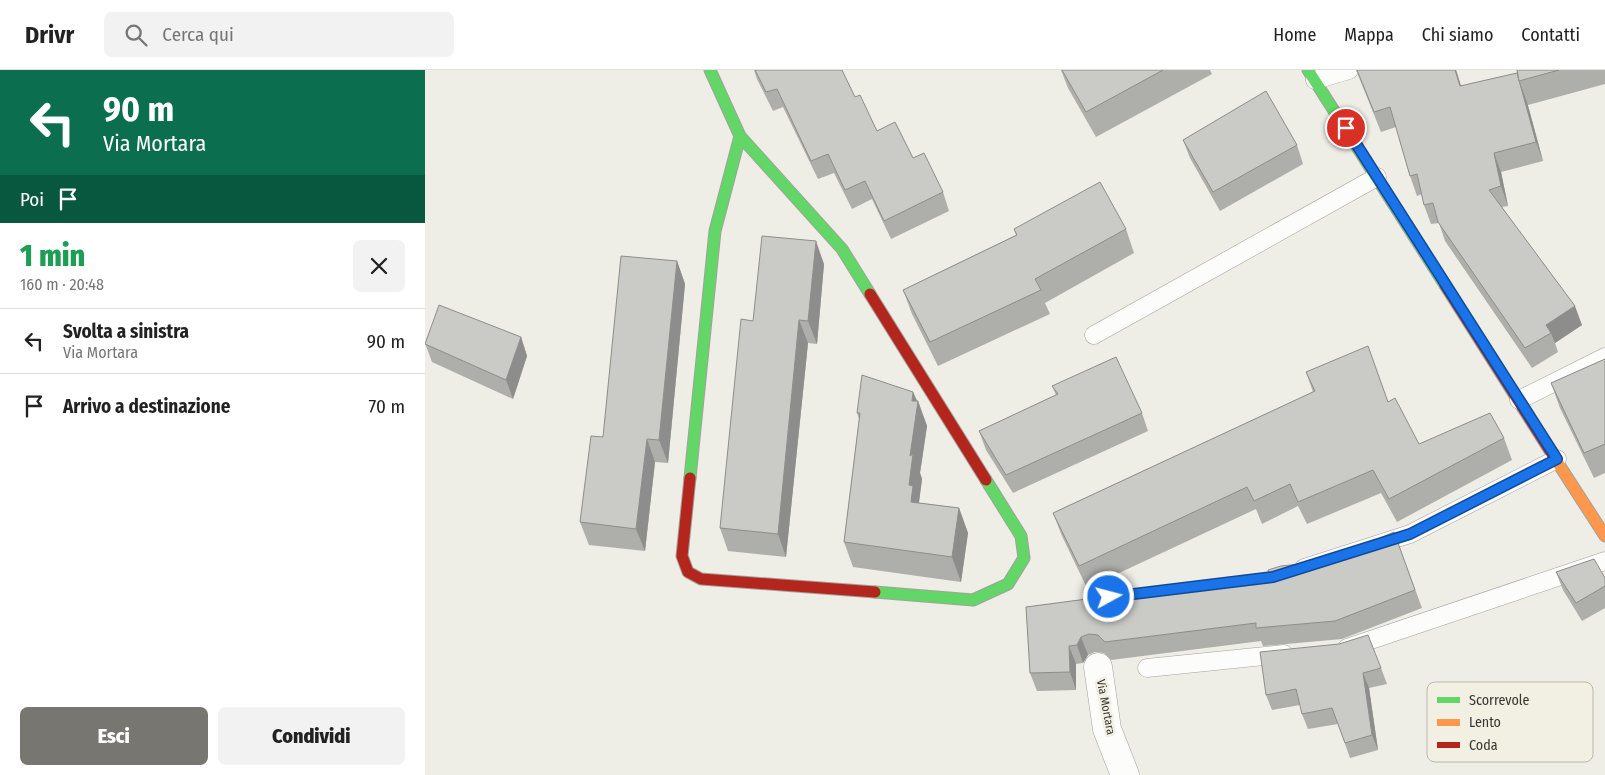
<!DOCTYPE html>
<html lang="it">
<head>
<meta charset="utf-8">
<style>
  :root { --surface:#fff; --page:#f2f2f2; --text:#222; --muted:#767676; --line:#e0e0e0; --accent:#777670 }
  body { margin:0; font-family:"Fira Sans Condensed",sans-serif; background:var(--page); color:var(--text); height:100vh; display:flex; flex-direction:column; font-size:19px; white-space:nowrap }
  * { box-sizing:border-box; margin:0 }
  p { font-size:16px; color:var(--muted) }
  .icon { flex:none; width:28px; height:28px; fill:none; stroke:currentColor; stroke-width:2; stroke-linecap:round; stroke-linejoin:round }
  .map { position:relative; flex:1; overflow:hidden }
  .sheet { display:flex; flex-direction:column; background:var(--surface); width:425px }
  .sheet>* { flex:none }
  .hud { background:#0b6e4f; color:#fff; overflow:hidden }
  .pin { position:absolute; display:grid; place-items:center; width:42px; height:42px; color:#fff; margin:-21px; border:2px solid #fff; border-radius:50%; box-shadow:0 1px 5px #0007 }
  .me { position:absolute; width:55px; margin:-28px; rotate:83deg; stroke-linejoin:round; filter:drop-shadow(0 0 4px #0008) }
  .turn { display:flex; align-items:center; gap:18px; height:105px; padding:0 20px; font-size:22px }
  .turn .icon { width:65px; height:65px; stroke-width:2.5 }
  .turn b { display:block; font-size:35px; line-height:42px }
  .then { display:flex; align-items:center; height:48px; padding:0 20px; background:#0003; gap:10px; font-size:19px }
  .round { display:grid; place-items:center; flex:none; width:52px; height:52px; border-radius:8px; background:var(--page) }
  .headline { display:flex; align-items:center; justify-content:space-between; height:85px; padding:0 20px }
  h1 { font-size:30px; font-weight:800; line-height:38px; color:#1e9e55 }
  .cta { display:flex; gap:10px; margin-top:auto; padding:10px 20px }
  .cta a { flex:1; height:58px; border-radius:8px; background:var(--accent); color:#fff; font-size:20px; font-weight:800; line-height:58px; text-align:center }
  .cta a+a { background:var(--page); color:var(--text) }
  ul { padding:0; list-style:none }
  li { display:flex; align-items:center; gap:15px; height:65px; padding:0 20px; border-top:1px solid var(--line) }
  li div { flex:1 }
  li b { display:block; font-size:19px }
  li em { font-style:normal }
  header { display:flex; align-items:center; gap:30px; box-sizing:border-box; height:70px; padding:0 25px; background:var(--surface); border-bottom:1px solid var(--line) }
  header strong { font-size:24px }
  nav { display:flex; gap:28px; margin-inline-start:auto; font-size:18px }
  .search { width:350px; height:45px; background:var(--page); display:flex; align-items:center; gap:12px; box-sizing:border-box; padding:0 18px; border-radius:8px; color:var(--muted); font-size:19px }
  main { display:flex; flex:1; min-height:0 }
  .map>svg:first-child { display:block }
  .lines { fill:none; stroke-linecap:round; stroke-linejoin:round }
  .lane-casing { stroke:#a2a19c; stroke-width:19 }
  .street-casing { stroke:#a2a19c; stroke-width:29 }
  .fast-casing { stroke:#a2a19c; stroke-width:13 }
  .slow-casing { stroke:#a2a19c; stroke-width:13 }
  .jam-casing { stroke:#a2a19c; stroke-width:13 }
  .lane { stroke:#fcfcfb; stroke-width:18 }
  .street { stroke:#fcfcfb; stroke-width:28 }
  .fast { stroke:#63d668; stroke-width:11 }
  .slow { stroke:#ff974d; stroke-width:11 }
  .jam { stroke:#b3261e; stroke-width:11 }
  .wall { fill:#aeaeaa }
  .shaded-wall { fill:#8d8d8b }
  .building { fill:#cacac6; stroke:#8d8d8b }
  .route-casing { stroke:#114b97; stroke-width:12 }
  .route { stroke:#1a73e8; stroke-width:9 }
  .labels { text-anchor:middle; stroke-width:5; stroke-linejoin:round; paint-order:stroke }
  .street-label { font-size:12px; fill:#373631; stroke:#f2f0e3 }
  .key { fill:#f2f0e3; stroke:#bab8ae; stroke-width:1 }
  .key-label { font-size:14px; fill:#373631 }
</style>
</head>
<body>
<header>
<strong>Drivr</strong>
<div class="search"><svg class="icon" aria-label="search" viewBox="0 0 24 24"><circle cx="10" cy="10" r="6"/><path d="M15 15l6 6"/></svg>Cerca qui</div>
<nav><a>Home</a><a>Mappa</a><a>Chi siamo</a><a>Contatti</a></nav>
</header>
<main>
<section class="sheet">
<div class="hud">
<div class="turn"><svg class="icon" aria-label="left" viewBox="0 0 24 24"><path d="M17 20v-9H6M10 6l-5 5 5 5"/></svg><div><b>90 m</b>Via Mortara</div></div>
<div class="then">Poi<svg class="icon" aria-label="arrive" viewBox="0 0 24 24"><path d="M6 21V4h12l-3 4 3 4H6"/></svg></div>
</div>
<div class="headline"><div><h1>1 min</h1><p>160 m · 20:48</p></div><a class="round"><svg class="icon" aria-label="close" viewBox="0 0 24 24"><path d="M6 6l12 12M18 6L6 18"/></svg></a></div>
<ul>
<li><svg class="icon" aria-label="left" viewBox="0 0 24 24"><path d="M17 20v-9H6M10 6l-5 5 5 5"/></svg><div><b>Svolta a sinistra</b><p>Via Mortara</p></div><em>90 m</em></li>
<li><svg class="icon" aria-label="arrive" viewBox="0 0 24 24"><path d="M6 21V4h12l-3 4 3 4H6"/></svg><div><b>Arrivo a destinazione</b></div><em>70 m</em></li>
</ul>
<div class="cta"><a>Esci</a><a>Condividi</a></div>
</section>
<div class="map">
<svg width="1180" height="705" viewBox="0 0 1180 705">
  <rect width="100%" height="100%" fill="#eeede6"/>
  <g class="lines">
    <!-- lane casing -->
    <g class="lane-casing">
      <g id="lane">
        <path d="M890,10l34,-10"/>
        <path d="M669,265l283,-158"/>
        <path d="M1094,330l86,-43"/>
        <path d="M879,498l106,-34 147,-75"/>
        <path d="M922,578l258,-87"/>
        <path d="M722,598l137,-14"/>
      </g>
    </g>
    <!-- street casing -->
    <g class="street-casing">
      <path id="street" d="M673,597l9,62 18,46"/>
    </g>
    <!-- fast casing -->
    <g class="fast-casing">
      <g id="fast">
        <path d="M285,0l30,66 102,113 28,45"/>
        <path d="M883,0l137,215"/>
        <path d="M265,408l25,-247 25,-95"/>
        <path d="M450,522l98,8 35,-16 16,-26 -3,-22 -35,-56"/>
      </g>
    </g>
    <!-- slow casing -->
    <g class="slow-casing">
      <path id="slow" d="M1129,387l51,79"/>
    </g>
    <!-- jam casing -->
    <g class="jam-casing">
      <g id="jam">
        <path d="M1020,215l109,172"/>
        <path d="M445,224l116,186"/>
        <path d="M265,408l-8,78 6,16 13,7 174,13"/>
      </g>
    </g>
    <!-- lane -->
    <use href="#lane" class="lane"/>
    <!-- street -->
    <use href="#street" class="street"/>
    <!-- fast -->
    <use href="#fast" class="fast"/>
    <!-- slow -->
    <use href="#slow" class="slow"/>
    <!-- jam -->
    <use href="#jam" class="jam"/>
  </g>
  <!-- wall -->
  <g class="wall">
    <path d="M329,0h88l13,27 22,34 36,27 30,34 6,19 -58,28 -19,-40 -20,10 -18,-36 -16,6 -35,-72 -10,4 -16,-32z"/>
    <path d="M636,0h149l2,4 -116,63 -28,-49z"/>
    <path d="M931,0h100l5,16 56,-13v-3h88v14l-77,21 -1,-3 16,59 -42,11 7,34 -6,1 80,118 -27,18 3,9 -26,16 -87,-127 -6,-18 -8,1 -7,-19 -2,-11 -5,2 -7,-20 -14,-49 -15,5z"/>
    <path d="M758,70l114,5 6,19 -83,47 -30,-53z"/>
    <path d="M589,159h112l8,24 -89,50 5,11 -112,52 -26,-52 -9,-24 113,-55z"/>
    <path d="M252,191l8,23 -17,179 -13,-1 -10,89 -56,-6 -9,-23 23,-85z"/>
    <path d="M399,194l-7,80 -9,-1 -22,214 -58,-6 -8,-23 33,-207z"/>
    <path d="M96,267l6,19 -14,43 -81,-37 -7,-19z"/>
    <path d="M1180,289v114l-11,5 -34,-70 -9,-25z"/>
    <path d="M881,302l82,30 31,42 85,-6 8,22 -115,62 -16,-29 -74,31 -9,-18 -36,18 -6,-15 -169,79 -25,-52 -9,-23 260,-121z"/>
    <path d="M627,316l90,27 6,18 -135,62 -27,-43 -7,-19 77,-36z"/>
    <path d="M488,322l4,9h1l9,25 -7,47 2,6 -3,23v1l40,5 9,25 -7,49 -108,-15 -9,-25 15,-123 -2,-6z"/>
    <path d="M969,462l28,76 -80,31 -79,7 -2,-5 -150,19 -7,-7 -9,-1 -7,3 -5,8 -7,1v26l-39,1 -7,-18 -4,-66 243,-32 58,-14z"/>
    <path d="M1131,502l49,6v30l-23,13 -19,-31z"/>
    <path d="M956,598l6,16 -18,4 9,62 -28,8 -12,-34 -30,5 -6,-15 -2,-9 -28,5 -6,-15z"/>
  </g>
  <!-- shaded-wall -->
  <g class="shaded-wall">
    <path d="M1030,0h1l11,35 -7,-19z"/>
    <path d="M1095,13l7,19 16,59 -7,-19z"/>
    <path d="M1069,83l7,19 7,34 -7,-20z"/>
    <path d="M391,171l8,23 -7,80 -9,-23z"/>
    <path d="M252,191l8,23 -17,179 -9,-23z"/>
    <path d="M1150,236l7,19 -27,18 -4,-10 -5,-8z"/>
    <path d="M374,250l9,23 -22,214 -8,-23z"/>
    <path d="M96,267l6,19 -14,43 -7,-19z"/>
    <path d="M488,322l5,11v-2l9,25 -7,47 2,6 -3,23 3,9 -11,-9 -2,-17 3,-84z"/>
    <path d="M222,369l8,23 -10,89 -9,-22z"/>
    <path d="M534,438l9,25 -7,49 -9,-25z"/>
    <path d="M656,567l7,18 -5,8 -6,-18z"/>
    <path d="M644,576l7,18v26l-6,-18z"/>
    <path d="M938,603l6,15 9,62 -6,-15z"/>
  </g>
  <!-- building -->
  <g class="building">
    <path d="M330,0h87l13,27 5,-2 17,36 18,-9 18,36 11,-5 19,39 -59,29 -19,-40 -20,9 -17,-36 -17,7 -34,-72 -11,3z"/>
    <path d="M637,0h101l-77,42z"/>
    <path d="M932,0h98l5,16 57,-13 19,69 -42,11 7,33 -12,4 86,116 -29,19 5,8 -26,15 -87,-126 -5,-19 -9,2 -7,-31 -7,2 -20,-69 -16,5z"/>
    <path d="M1092,0h42l-40,11z"/>
    <path d="M841,21l31,54 -84,47 -30,-52z"/>
    <path d="M675,112l26,47 -91,50 6,11 -111,52 -27,-52 114,-55 -3,-6z"/>
    <path d="M337,166l54,5 -8,80 -9,-1 -21,214 -58,-6 21,-209 12,2z"/>
    <path d="M196,186l56,5 -18,179 -12,-1 -11,90 -56,-7 11,-86 12,1z"/>
    <path d="M14,235l82,32 -15,43 -81,-36z"/>
    <path d="M943,276l20,56 7,-4 24,46 71,-31 14,25 -115,61 -16,-29 -75,32 -8,-18 -36,17 -7,-14 -168,79 -26,-53 262,-122 -9,-19z"/>
    <path d="M691,287l26,56 -136,62 -27,-44 79,-37 -6,-8z"/>
    <path d="M1180,289v85l-21,9 -33,-70z"/>
    <path d="M437,305l51,17 -1,9h6l-8,55 3,-2 -4,31 4,1 -2,16 48,6 -7,49 -108,-15 16,-129h-3z"/>
    <path d="M969,462l21,58 -80,31 -79,7v-5l-151,19 -7,-7 -9,-1 -8,3 -4,8 -8,1 1,26 -40,1 -4,-66 243,-32 -1,-5 13,-4 46,-5z"/>
    <path d="M1169,489l11,19v8l-29,17 -20,-31z"/>
    <path d="M943,565l13,33 -18,5 9,62 -27,8 -13,-35 -30,6 -6,-25 -30,6 -6,-43 79,-8z"/>
  </g>
  <g class="lines">
    <!-- route casing -->
    <g class="route-casing">
      <path id="route" d="M684,527l164,-20 137,-43 147,-75 -211,-331"/>
    </g>
    <!-- route -->
    <use href="#route" class="route"/>
  </g>
  <g class="labels">
    <!-- street labels -->
    <g class="street-label">
      <text transform="translate(681 637) rotate(79)" y="4">Via Mortara</text>
    </g>
  </g>
  <!-- legend -->
  <rect x="1002" y="612" width="166" height="80" rx="8" class="key"/>
  <rect x="1012" y="627" width="23" height="6" fill="#63d668"/>
  <rect x="1012" y="649" width="23" height="7" fill="#ff974d"/>
  <rect x="1012" y="672" width="23" height="6" fill="#b3261e"/>
  <g class="key-label">
    <text x="1044" y="635">Scorrevole</text>
    <text x="1044" y="657">Lento</text>
    <text x="1044" y="680">Coda</text>
  </g>
</svg>
<div class="pin" style="left:921px;top:58px;background:#d93025"><svg class="icon" aria-label="arrive" viewBox="0 0 24 24"><path d="M6 21V4h12l-3 4 3 4H6"/></svg></div>
<svg class="me" style="left:684px;top:527px" viewBox="-20 -20 40 40"><circle r="17" fill="#1a73e8" stroke="#fff" stroke-width="3"/><path d="M0-11L8 9 0 5-8 9z" fill="#fff"/></svg>
</div>
</main>
</body>
</html>
